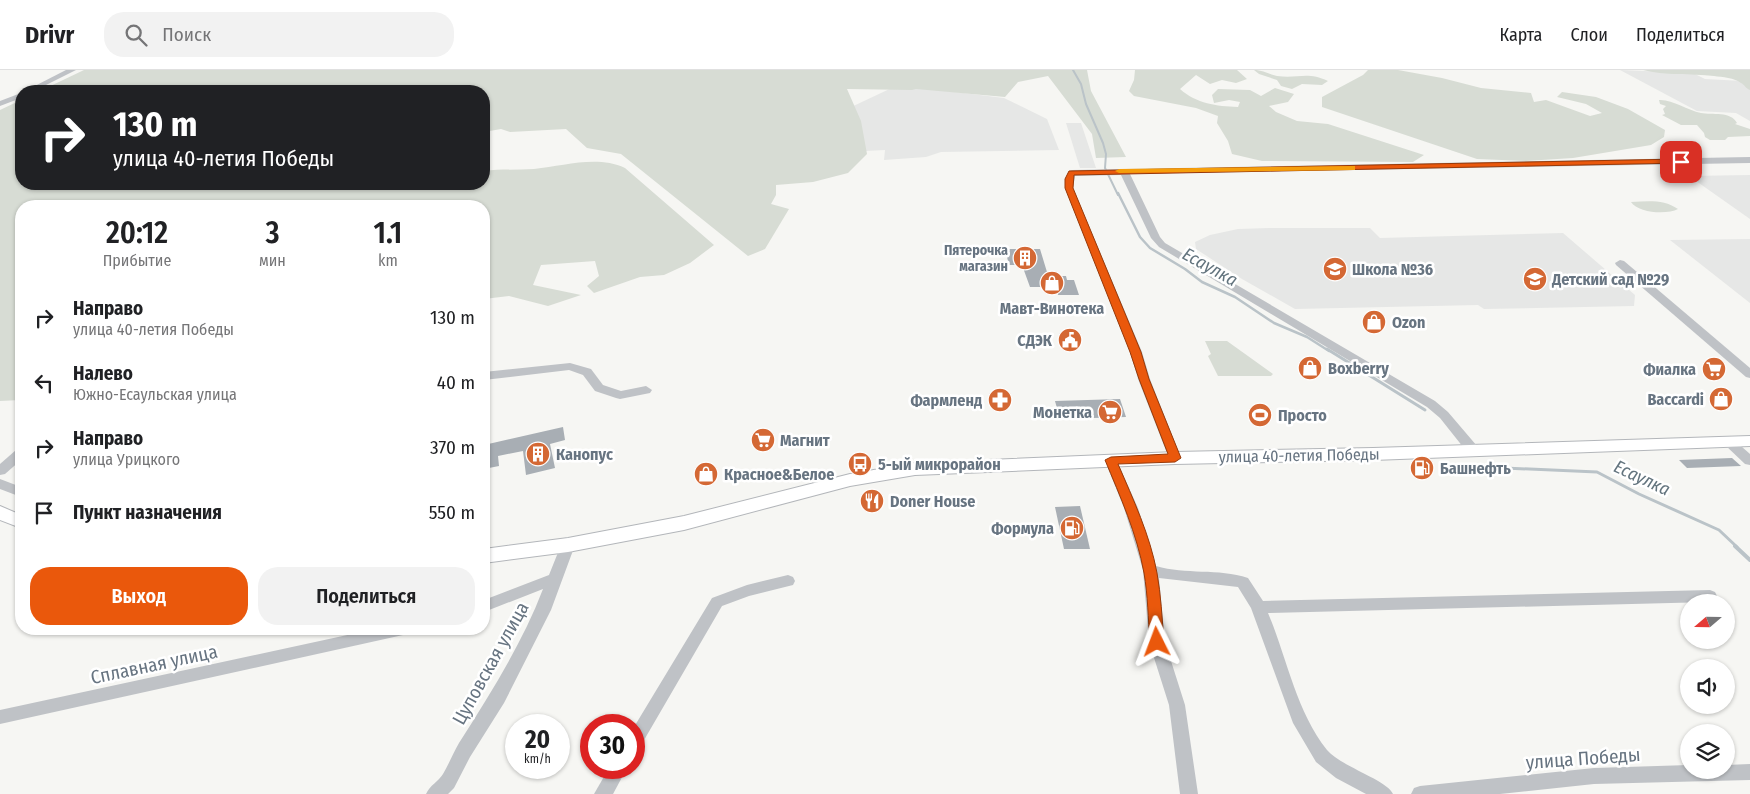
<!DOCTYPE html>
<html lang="ru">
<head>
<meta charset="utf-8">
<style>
  :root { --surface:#fff; --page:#f2f2f2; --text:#202124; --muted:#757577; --line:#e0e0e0; --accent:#ea580c }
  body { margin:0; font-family:"Fira Sans Condensed",sans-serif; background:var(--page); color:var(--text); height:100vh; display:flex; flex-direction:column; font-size:19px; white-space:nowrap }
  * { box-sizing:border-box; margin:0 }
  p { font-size:16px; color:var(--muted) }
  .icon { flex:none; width:28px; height:28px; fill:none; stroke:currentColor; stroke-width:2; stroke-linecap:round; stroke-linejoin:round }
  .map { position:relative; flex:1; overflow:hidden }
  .side { position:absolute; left:15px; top:130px; width:475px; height:435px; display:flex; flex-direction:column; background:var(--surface); border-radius:20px; box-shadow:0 1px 4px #0004 }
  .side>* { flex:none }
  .banner { position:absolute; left:15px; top:15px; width:475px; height:105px; border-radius:20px; box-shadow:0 1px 4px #0004; background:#202124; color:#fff; overflow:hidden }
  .needle { width:32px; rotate:250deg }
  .fabs { position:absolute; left:1680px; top:524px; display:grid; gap:10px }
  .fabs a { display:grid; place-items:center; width:55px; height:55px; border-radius:50%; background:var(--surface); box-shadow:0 1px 4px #0004; font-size:25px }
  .speed { position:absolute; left:505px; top:644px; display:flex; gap:10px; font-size:25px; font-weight:700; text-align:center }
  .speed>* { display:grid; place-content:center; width:65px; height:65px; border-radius:50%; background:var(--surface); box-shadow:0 1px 4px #0004; line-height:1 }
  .speed small { font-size:12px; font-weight:400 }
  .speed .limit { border:8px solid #d22; background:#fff; color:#111 }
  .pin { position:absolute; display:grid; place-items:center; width:42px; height:42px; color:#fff; margin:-21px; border-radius:10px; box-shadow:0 2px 8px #0006 }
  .me { position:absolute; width:55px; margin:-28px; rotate:357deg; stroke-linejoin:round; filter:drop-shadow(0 0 4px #0008) }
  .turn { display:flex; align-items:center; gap:18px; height:105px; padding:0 15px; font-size:22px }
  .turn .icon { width:65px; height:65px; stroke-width:2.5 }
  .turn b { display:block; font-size:35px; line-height:42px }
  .eta { display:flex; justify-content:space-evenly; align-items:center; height:85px; text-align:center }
  .eta b { font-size:30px; font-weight:600; line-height:35px }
  .button { display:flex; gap:10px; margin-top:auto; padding:10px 15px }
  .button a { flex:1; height:58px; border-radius:20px; background:var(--accent); color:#fff; font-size:20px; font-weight:600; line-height:58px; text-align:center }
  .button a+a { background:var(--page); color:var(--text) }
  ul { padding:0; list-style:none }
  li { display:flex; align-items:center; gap:15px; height:65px; padding:0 15px }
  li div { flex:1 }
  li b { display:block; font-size:19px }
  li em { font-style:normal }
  header { display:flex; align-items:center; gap:30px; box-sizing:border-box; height:70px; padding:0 25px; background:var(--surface); border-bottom:1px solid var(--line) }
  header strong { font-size:24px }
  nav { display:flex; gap:28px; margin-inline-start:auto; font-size:18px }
  .search { width:350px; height:45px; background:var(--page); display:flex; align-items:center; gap:12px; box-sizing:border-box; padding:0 18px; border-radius:20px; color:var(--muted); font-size:19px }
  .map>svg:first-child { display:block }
  .built { fill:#e6e7e6 }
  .green { fill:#d7dcd4 }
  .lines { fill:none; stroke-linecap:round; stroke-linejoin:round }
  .stream-far3 { stroke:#bac3c8; stroke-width:2 }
  .stream-far2 { stroke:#bac3c8; stroke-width:2.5 }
  .stream-far1 { stroke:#bac3c8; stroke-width:3 }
  .stream { stroke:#bac3c8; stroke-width:4 }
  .building { fill:#a8aeb4 }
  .major-casing { stroke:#b3b6ba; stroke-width:2 }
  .minor { fill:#bfc2c6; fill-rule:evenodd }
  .major { fill:#fff; fill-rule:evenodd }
  .route { fill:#ea580c; stroke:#983908 }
  .slow { fill:#f59e0b }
  .labels { text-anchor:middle; stroke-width:5; stroke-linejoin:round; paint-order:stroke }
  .far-poi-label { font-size:14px; font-weight:bold; fill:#677481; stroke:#fff; text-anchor:end }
  .poi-label { font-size:16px; font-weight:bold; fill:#677481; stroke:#fff; text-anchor:start }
  .street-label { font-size:16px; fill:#677481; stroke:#fff }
  .water-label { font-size:18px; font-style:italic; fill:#63747e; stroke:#fff }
  .near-street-label { font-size:19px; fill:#677481; stroke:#fff }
</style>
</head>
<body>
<header>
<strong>Drivr</strong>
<div class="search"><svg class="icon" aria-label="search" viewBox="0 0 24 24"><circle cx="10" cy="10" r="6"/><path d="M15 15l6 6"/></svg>Поиск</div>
<nav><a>Карта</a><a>Слои</a><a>Поделиться</a></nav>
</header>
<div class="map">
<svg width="1750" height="724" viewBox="0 0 1750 724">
  <rect width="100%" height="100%" fill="#f6f6f3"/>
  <!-- built -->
  <g class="built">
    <path d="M1620,0l73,3 12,6 38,2 7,8v32l-14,-8 -39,-2z"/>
    <path d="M898,15l106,13 43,21 12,31 -118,2 -15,5 -42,3 1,-10 -20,1 -18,-42z"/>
    <path d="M1066,53h15l15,45h-16z"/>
    <path d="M1750,105v44l-61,-43z"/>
    <path d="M1269,158h101l10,10 183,-5 72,62 -1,11 -150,3 -6,-4 -183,4 -53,-30 -46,-30 -1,-7 15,-7 28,-6z"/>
    <path d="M1750,169v64l-80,-63z"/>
  </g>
  <!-- green -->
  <g class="green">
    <path d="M84,0h1003l4,21 35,66 -30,1 -4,-24 -44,-58 -30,6 -13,15 -89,-8 -4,1 -65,-1 14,32 6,33 -19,19 -35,9 -37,3v10l-5,9 18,5 -24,40 -17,7 -127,-102 -34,-6 -21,-19 -56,3 -9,-3 -17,3v-41h-444z"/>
    <path d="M1135,0h102l10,9 -11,4 -14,-3 -12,4 -14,-9 -16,14c17,15 36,17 58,18l2,-5 -11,-2 -15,3 -2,-8 6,-6 32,1 11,6 14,-8 19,6 -6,8 -19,4 7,6 21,9 31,3 96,31 -11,7 -151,-1 -30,-7 -4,-13 -11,-18 1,-7 -22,-8 -62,-12 -5,-5 5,-11z"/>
    <path d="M1254,0c9,0 14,4 23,6 21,3 30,-5 51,5l-6,4 -20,-1 -10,5 -11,-3 -4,-6 -18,-6z"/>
    <path d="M1368,0h30l44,8 39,10 50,5 3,9 12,-2 44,16 12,-3 -16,-9 -29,-7 5,-5 34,5 32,12 37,21 -1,7 -13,8 -78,13 -47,3 -49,-2 -155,-52v-10l41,-22z"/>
    <path d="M1643,0h107v20c-5,-2 -5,-5 -9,-7 -6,-5 -19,-6 -27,-7 -23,-3 -50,0 -71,-6z"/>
    <path d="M21,30v84h463v-13c16,-2 33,-1 50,-2 30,-3 63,-14 91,-1l89,77 -24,18 -26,12 -24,2 -46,16 -7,-7 12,-10 -4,-15 -54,4 -8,20 48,10 -33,11 -39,-10 -25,3v-93h-463v194l-21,1v-291z"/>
    <path d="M1659,30c13,-1 28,10 42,13 11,2 30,-2 36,10l-2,1 15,5v7l-22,1 -3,3h-15l-5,-3 -1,-4 -7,-8h-16l-19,-10 3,-1 -2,-5 3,-3 -6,-2z"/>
    <path d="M1631,132c17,-1 33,-3 47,7 -11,6 -40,4 -47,-7z"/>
    <path d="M1205,271h22l46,33 -2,2h-53l-10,-20 3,-2z"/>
  </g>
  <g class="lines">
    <!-- stream-far3 -->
    <path class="stream-far3" d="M1073,0l8,14 5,20 17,39 3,11 -1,14 13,27"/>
    <!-- stream-far2 -->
    <path class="stream-far2" d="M1118,123l22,44 10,11 35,21 17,13 33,15 39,26 33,14 22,14"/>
    <!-- stream-far1 -->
    <g class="stream-far1">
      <path d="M1327,279l98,61"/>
      <path d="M1504,398l93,4 42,22 80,36 18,17"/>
    </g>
    <!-- stream -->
    <path class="stream" d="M1735,476l15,14"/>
  </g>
  <!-- building -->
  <g class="building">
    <path d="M1005,179h35l7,23 9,-1 2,5h8l1,4h7l5,15h-21l-2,-8h-26l-8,-22h-13z"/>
    <path d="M1120,329l6,18 -66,2 -5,-18z"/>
    <path d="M563,357l2,13 -15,4 5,24 -29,7 -3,-24 -25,5 1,10 -15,3v-24z"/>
    <path d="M1732,388l9,8 -54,2 -8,-8z"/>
    <path d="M1080,436l10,43h-26l-9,-42z"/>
  </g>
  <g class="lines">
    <!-- major casing -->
    <g class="major-casing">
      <g id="major">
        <path d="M1750,366v10l-377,14 -198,4 -260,11 -65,11 -166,44 -116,22 -84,11v-14l84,-11 116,-22 166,-42 65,-11 260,-11 198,-4z"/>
        <path d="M0,436l21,9v13l-21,-8z"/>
      </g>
    </g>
    <!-- minor -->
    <g class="minor">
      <path d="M66,0h10l-42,21h-9z"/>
      <path d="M21,23v5l-21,8v-5z"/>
      <path d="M1750,87v6l-620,11 30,63 5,6 270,158 13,11 29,34 1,3 -1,3h-10l-27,-34 -13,-11 -268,-160 -8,-9 -30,-63 -46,1 -2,12 69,164 8,27 31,79 -6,4 -5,-1 -32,-82 -8,-27 -65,-164v-9l4,-8 3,-1z"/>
      <path d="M1620,190l4,1 126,107v10l-4,-1 -130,-112 -1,-2z"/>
      <path d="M570,293l21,6 12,16 18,6 25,-5 6,4 -2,3 -30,6 -4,-1 -21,-7 -12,-16 -14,-5 -85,10v-8z"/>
      <path d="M1729,368l4,1 17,15v11l-5,-1 -20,-19 -2,-3z"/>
      <path d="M21,379v11l-16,14 -5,1v-11l16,-14z"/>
      <path d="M1111,387l5,1 1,3 21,47 18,58c30,9 62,2 92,12l15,23 447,-11 5,2 2,4 -2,4 -5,2 -442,11c19,45 28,98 59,137 15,17 60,30 66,44h-27l-30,-16 -20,-16 -23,-39 -42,-115 -13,-21 -79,-9 6,64 20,63 13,89h-18l-11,-89 -20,-63 -6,-72 -19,-62 -19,-47 1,-3z"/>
      <path d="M0,409l21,8v10l-21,-8z"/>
      <path d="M568,470l5,1 2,4 -24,65 -47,93 -34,54 -16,31 -6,6h-22c4,-9 12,-12 17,-20 6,-10 10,-21 16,-31 31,-49 63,-99 84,-154l-59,23v-12l65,-25 12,-30 2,-4z"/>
      <path d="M788,505l5,2 2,4 -2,4 -44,11 -27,10 -82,141 -6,3v-23l78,-129 35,-13z"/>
      <path d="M375,559h36l-3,4 -5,2 -403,89v-14z"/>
      <path d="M1750,694v16l-156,4 -94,10h-89l3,-6 6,-2 174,-18 95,-3v5h37v-5z"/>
      <path d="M609,698h18l-14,26h-19z"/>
    </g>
    <!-- major -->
    <use href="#major" class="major"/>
  </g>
  <!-- route -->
  <path class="route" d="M1681,89l3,3 -1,1 -609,12 -1,13 68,164 8,27 32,79 -6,4 -57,2c15,35 32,71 39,109 4,22 5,45 7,69l-2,4 -5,1 -5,-1 -2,-4c-2,-24 -2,-46 -6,-69 -7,-39 -24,-77 -39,-113l6,-3 57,-3 -29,-75 -9,-27 -65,-164v-9l4,-8z"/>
  <!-- slow -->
  <path class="slow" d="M1353,96h2v4l-236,3 -4,-2 4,-2z"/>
  <!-- icons -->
  <defs>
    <g id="building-disc" transform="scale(1.25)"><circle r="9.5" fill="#d46834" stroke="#fff"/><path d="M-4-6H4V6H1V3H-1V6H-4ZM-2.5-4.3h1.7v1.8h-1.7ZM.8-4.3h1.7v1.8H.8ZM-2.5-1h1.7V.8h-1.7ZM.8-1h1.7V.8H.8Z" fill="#fff"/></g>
    <g id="school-disc" transform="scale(1.25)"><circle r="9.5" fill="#d46834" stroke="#fff"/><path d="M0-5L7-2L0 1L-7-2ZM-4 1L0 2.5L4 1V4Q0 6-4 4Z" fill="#fff"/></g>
    <g id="shop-disc" transform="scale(1.25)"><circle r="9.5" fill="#d46834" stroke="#fff"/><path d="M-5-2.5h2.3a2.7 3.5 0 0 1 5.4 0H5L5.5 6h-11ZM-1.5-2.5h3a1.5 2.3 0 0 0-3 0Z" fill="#fff"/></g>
    <g id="civic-disc" transform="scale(1.25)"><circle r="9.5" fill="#d46834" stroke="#fff"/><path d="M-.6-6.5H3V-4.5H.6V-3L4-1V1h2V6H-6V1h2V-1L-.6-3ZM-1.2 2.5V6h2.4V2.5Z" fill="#fff"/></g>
    <g id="supermarket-disc" transform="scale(1.25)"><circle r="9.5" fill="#d46834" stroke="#fff"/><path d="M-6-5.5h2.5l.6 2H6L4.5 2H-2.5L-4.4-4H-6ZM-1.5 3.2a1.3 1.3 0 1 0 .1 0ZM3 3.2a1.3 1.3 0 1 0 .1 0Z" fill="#fff"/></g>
    <g id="pharmacy-disc" transform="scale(1.25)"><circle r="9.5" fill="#d46834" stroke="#fff"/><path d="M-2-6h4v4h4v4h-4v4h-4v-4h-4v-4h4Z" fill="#fff"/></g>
    <g id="stadium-disc" transform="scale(1.25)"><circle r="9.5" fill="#d46834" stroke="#fff"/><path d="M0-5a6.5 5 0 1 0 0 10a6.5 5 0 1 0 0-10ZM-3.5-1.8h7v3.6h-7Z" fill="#fff"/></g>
    <g id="bus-disc" transform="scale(1.25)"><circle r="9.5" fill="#d46834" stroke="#fff"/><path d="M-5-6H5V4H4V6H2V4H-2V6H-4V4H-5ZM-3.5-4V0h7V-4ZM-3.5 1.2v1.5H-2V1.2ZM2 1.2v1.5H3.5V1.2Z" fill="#fff"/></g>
    <g id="fuel-disc" transform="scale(1.25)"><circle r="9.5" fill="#d46834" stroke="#fff"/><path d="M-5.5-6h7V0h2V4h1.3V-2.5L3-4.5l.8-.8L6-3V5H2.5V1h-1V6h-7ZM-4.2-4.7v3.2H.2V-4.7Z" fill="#fff"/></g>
    <g id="restaurant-disc" transform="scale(1.25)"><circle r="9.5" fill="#d46834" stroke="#fff"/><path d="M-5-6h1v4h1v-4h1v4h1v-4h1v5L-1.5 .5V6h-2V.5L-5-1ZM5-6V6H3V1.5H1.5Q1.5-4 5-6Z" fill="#fff"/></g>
  </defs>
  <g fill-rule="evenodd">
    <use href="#building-disc" x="1025" y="188"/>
    <use href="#school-disc" x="1335" y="199"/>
    <use href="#school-disc" x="1535" y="209"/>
    <use href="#shop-disc" x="1052" y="213"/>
    <use href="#shop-disc" x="1374" y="252"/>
    <use href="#civic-disc" x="1070" y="270"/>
    <use href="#shop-disc" x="1310" y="298"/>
    <use href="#supermarket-disc" x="1714" y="299"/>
    <use href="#shop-disc" x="1721" y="329"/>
    <use href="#pharmacy-disc" x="1000" y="330"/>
    <use href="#supermarket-disc" x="1110" y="342"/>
    <use href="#stadium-disc" x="1260" y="345"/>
    <use href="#supermarket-disc" x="763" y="370"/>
    <use href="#building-disc" x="538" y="384"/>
    <use href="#bus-disc" x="860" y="394"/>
    <use href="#fuel-disc" x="1422" y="398"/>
    <use href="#shop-disc" x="706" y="404"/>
    <use href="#restaurant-disc" x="872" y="431"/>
    <use href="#fuel-disc" x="1072" y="458"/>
  </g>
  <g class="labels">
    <!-- far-poi labels -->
    <g class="far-poi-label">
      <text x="1008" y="185">Пятерочка<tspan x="1008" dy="16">магазин</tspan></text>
    </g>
    <!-- poi labels -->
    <g class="poi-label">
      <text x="1352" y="205">Школа №36</text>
      <text x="1552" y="215">Детский сад №29</text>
      <text x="1052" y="244" text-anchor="middle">Мавт-Винотека</text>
      <text x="1392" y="258">Ozon</text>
      <text x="1052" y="276" text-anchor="end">СДЭК</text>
      <text x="1328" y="304">Boxberry</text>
      <text x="1696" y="305" text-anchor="end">Фиалка</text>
      <text x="1704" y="335" text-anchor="end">Baccardi</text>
      <text x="982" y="336" text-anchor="end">Фармленд</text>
      <text x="1092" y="348" text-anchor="end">Монетка</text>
      <text x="1278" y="351">Просто</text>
      <text x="780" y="376">Магнит</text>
      <text x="556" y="390">Канопус</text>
      <text x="878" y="400">5-ый микрорайон</text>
      <text x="1440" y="404">Башнефть</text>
      <text x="724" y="410">Красное&amp;Белое</text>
      <text x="890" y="437">Doner House</text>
      <text x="1054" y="464" text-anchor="end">Формула</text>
    </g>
    <!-- street labels -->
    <g class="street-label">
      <text transform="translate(1299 385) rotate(-1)" y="6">улица 40-летия Победы</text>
    </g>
    <!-- water labels -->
    <g class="water-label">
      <text transform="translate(1210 197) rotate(29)" y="6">Есаулка</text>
      <text transform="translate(1642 408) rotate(25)" y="6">Есаулка</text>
    </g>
    <!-- near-street labels -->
    <g class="near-street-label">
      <text transform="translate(490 593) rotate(-61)" y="7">Цуповская улица</text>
      <text transform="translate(154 594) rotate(-12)" y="7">Сплавная улица</text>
      <text transform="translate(1583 688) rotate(-4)" y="7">улица Победы</text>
    </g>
  </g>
</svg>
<div class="fabs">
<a><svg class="needle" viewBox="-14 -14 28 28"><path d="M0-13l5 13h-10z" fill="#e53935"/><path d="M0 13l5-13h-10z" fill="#757577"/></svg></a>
<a><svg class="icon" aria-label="sound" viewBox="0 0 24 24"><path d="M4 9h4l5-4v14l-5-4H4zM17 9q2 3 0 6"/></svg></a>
<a><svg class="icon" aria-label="layers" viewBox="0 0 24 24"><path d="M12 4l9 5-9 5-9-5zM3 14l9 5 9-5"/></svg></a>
</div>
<div class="speed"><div>20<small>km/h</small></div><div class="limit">30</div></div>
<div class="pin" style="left:1681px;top:92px;background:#d93025"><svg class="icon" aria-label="arrive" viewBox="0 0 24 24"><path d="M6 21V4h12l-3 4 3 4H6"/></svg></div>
<svg class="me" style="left:1157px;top:572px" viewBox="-20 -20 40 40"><path d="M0-17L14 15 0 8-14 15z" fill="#ea580c" stroke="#fff" stroke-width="4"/></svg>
<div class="banner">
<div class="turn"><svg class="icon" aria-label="right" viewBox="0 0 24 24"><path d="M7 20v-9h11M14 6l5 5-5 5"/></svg><div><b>130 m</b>улица 40-летия Победы</div></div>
</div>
<section class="side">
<div class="eta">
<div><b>20:12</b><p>Прибытие</p></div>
<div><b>3</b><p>мин</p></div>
<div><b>1.1</b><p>km</p></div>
</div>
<ul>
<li><svg class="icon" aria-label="right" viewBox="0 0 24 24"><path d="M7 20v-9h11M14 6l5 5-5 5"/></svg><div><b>Направо</b><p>улица 40-летия Победы</p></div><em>130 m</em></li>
<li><svg class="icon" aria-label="left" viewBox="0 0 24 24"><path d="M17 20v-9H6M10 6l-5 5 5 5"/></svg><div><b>Налево</b><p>Южно-Есаульская улица</p></div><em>40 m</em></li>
<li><svg class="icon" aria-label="right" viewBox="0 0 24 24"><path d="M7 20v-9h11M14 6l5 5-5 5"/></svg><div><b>Направо</b><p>улица Урицкого</p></div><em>370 m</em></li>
<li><svg class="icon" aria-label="arrive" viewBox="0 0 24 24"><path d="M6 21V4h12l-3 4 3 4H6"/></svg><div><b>Пункт назначения</b></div><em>550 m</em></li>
</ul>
<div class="button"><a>Выход</a><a>Поделиться</a></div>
</section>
</div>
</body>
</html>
